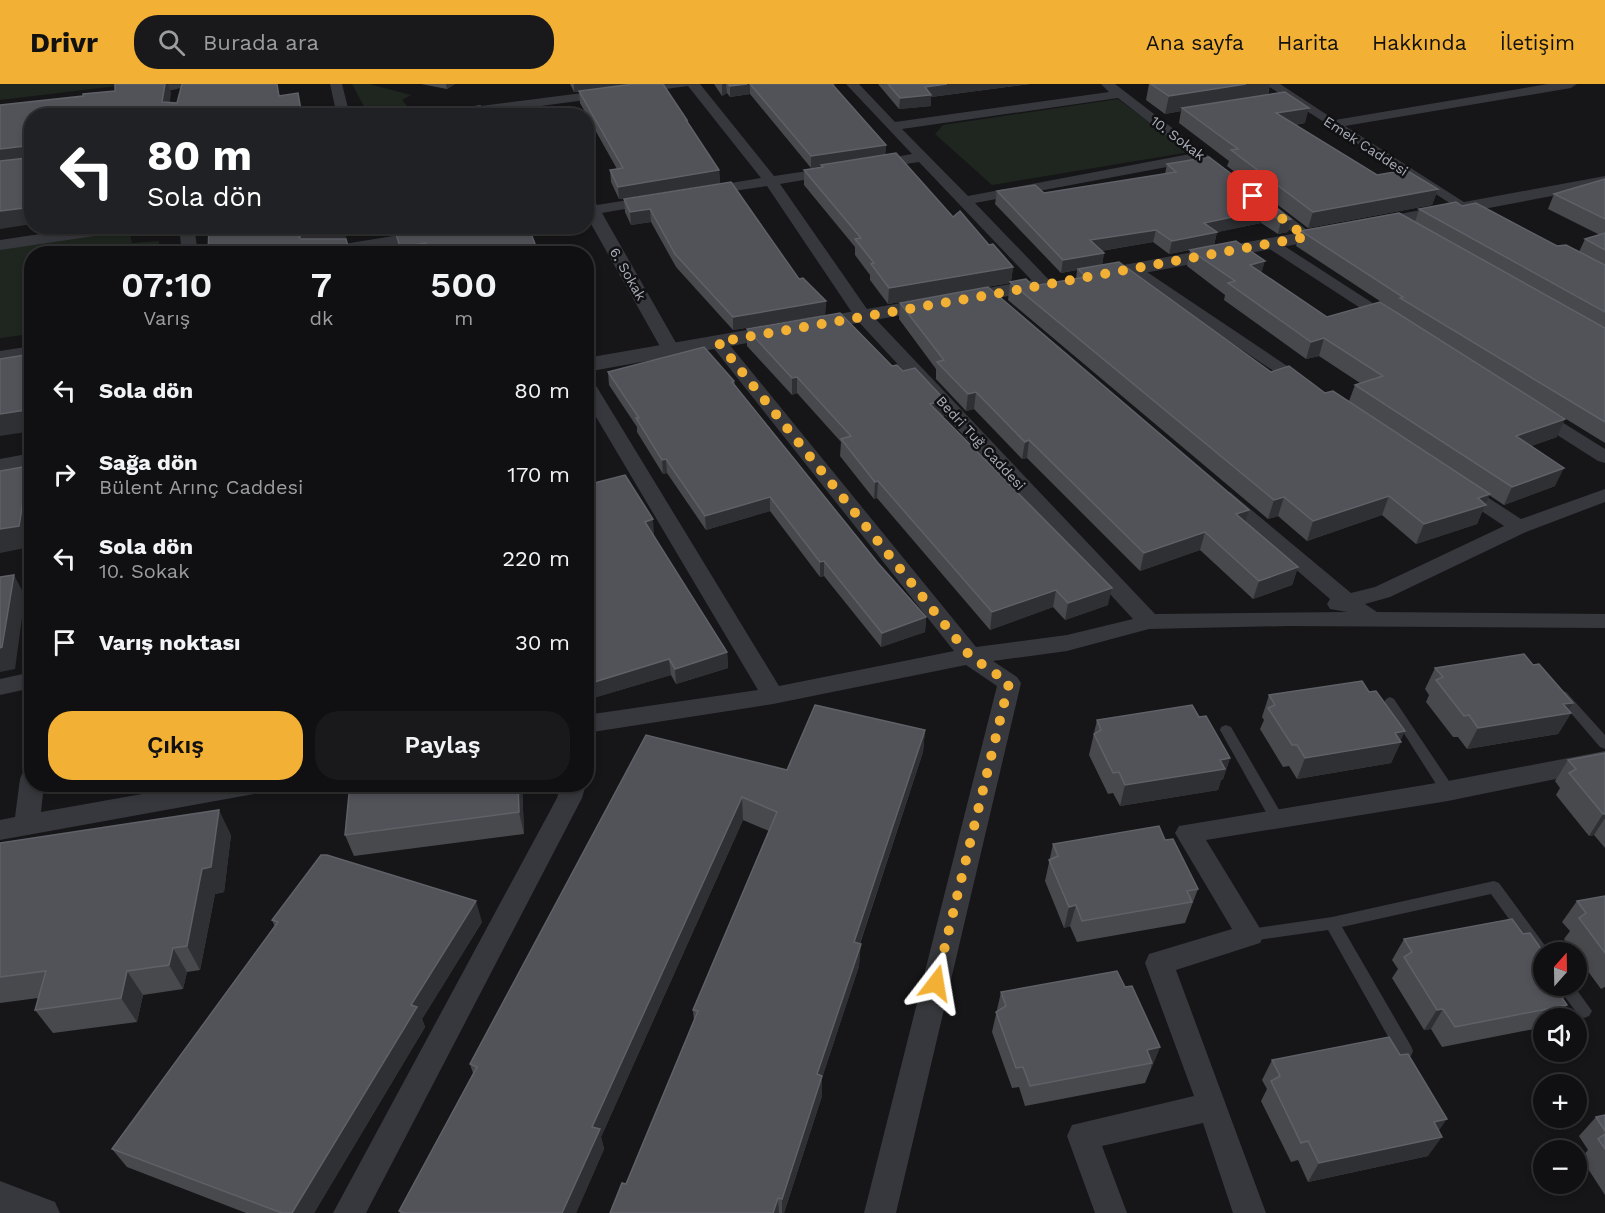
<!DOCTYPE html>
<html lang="tr">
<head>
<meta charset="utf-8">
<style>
  :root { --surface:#101012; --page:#19191b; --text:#f1f3f6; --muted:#9c9d9f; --line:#303032; --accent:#f2b134 }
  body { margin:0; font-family:"Work Sans",sans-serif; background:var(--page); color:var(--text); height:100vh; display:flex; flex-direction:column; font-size:22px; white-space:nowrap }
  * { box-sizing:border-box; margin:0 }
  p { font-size:20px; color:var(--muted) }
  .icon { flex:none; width:33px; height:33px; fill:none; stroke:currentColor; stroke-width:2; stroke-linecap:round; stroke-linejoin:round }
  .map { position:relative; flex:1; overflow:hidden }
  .panel { position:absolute; left:24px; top:162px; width:570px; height:546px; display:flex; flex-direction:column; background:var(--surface); border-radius:24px; box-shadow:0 3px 9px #0003,0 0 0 2px var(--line) }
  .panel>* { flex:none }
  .top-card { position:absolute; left:24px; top:24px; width:570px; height:126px; border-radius:24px; box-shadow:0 3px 9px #0003,0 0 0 2px var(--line); background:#202124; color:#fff; overflow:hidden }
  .needle { width:39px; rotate:20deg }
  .tools { position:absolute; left:1533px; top:858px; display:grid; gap:12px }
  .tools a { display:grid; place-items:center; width:54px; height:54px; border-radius:50%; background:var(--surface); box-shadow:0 3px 9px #0003,0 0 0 2px var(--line); font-size:30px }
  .pin { position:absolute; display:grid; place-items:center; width:51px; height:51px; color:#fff; margin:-26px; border-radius:12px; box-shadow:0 3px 9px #0006 }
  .me { position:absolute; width:66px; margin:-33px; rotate:14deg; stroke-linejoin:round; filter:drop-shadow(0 0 4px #0008) }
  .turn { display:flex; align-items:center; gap:21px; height:126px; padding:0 24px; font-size:27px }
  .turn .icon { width:78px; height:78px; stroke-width:2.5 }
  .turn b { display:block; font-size:42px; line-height:51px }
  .eta { display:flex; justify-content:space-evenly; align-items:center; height:102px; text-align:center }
  .eta b { font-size:36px; font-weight:600; line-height:42px }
  .button { display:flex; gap:12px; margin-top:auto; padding:12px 24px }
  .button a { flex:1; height:69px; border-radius:24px; background:var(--accent); color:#111; font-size:24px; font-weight:600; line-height:69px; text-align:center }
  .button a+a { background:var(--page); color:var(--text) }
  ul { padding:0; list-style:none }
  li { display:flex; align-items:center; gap:18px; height:84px; padding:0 24px }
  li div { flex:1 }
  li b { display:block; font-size:22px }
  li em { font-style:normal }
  header { display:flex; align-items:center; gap:36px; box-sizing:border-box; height:84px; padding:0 30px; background:var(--accent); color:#111 }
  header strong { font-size:28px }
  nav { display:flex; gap:33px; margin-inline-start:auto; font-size:21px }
  .search { width:420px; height:54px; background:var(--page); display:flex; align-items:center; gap:15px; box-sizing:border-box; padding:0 21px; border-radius:24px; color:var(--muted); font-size:22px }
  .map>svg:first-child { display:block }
  .green { fill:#1e261f }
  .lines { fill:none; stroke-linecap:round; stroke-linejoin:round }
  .service { fill:#37383d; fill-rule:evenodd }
  .minor { fill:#37383d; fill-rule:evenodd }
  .tertiary { fill:#37383d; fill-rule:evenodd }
  .wall { fill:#47494d; fill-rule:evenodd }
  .shaded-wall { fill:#2f3033 }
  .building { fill:#525359; stroke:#5f6168; stroke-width:1.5 }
  .route { stroke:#f2b134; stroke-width:10; stroke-dasharray:0 18 }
  .labels { text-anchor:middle; stroke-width:5; stroke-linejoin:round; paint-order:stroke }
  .far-street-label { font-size:14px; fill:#a8adb8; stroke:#111113 }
</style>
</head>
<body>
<header>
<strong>Drivr</strong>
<div class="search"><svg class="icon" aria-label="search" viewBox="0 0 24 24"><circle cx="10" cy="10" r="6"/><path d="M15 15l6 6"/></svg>Burada ara</div>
<nav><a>Ana sayfa</a><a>Harita</a><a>Hakkında</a><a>İletişim</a></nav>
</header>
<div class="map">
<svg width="1605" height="1129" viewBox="0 0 1605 1129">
  <rect width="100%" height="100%" fill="#161618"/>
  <!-- green -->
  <g class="green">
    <path d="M0,0h134l-134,16z"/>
    <path d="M352,0h17l42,11 -9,5 5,6 -41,4z"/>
    <path d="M1118,15l72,53 -198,33 -57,-51 8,-9z"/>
    <path d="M129,145l3,14 27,-2 -1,12 -126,1 -1,80 -31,4v-90z"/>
  </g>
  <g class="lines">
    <!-- service -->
    <g class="service">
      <path d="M1562,607l4,1 39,43v14l-5,-2 -42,-49 -2,-3 2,-3z"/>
      <path d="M1390,613l4,2 59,88 2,4 -2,4 -5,1 -5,-1 -59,-93 2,-3z"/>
      <path d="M1226,641l5,2 51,88 2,4 -2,4 -5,1 -5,-1 -52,-93 1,-3z"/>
      <path d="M1494,797l5,2 50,68 -5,1v10l-5,-1 -48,-67 -149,33 69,119 2,5 -2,5 -6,2 -6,-2 -71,-126 -78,11 -5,-2 -2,-4 2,-4 5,-2 82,-12z"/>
      <path d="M1557,902h17l18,25 -3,5 -5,2 -5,-2z"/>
    </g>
    <!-- minor -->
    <g class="minor">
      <path d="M157,0h30v1c-7,6 -49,11 -55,5l6,-4z"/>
      <path d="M330,0h12l8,32h-13z"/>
      <path d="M653,0h47l74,92 60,-9 5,1 2,3 -2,3 -59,10 89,128 286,302 192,-2 -17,-3 -3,-5 3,-5 -114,-99 -3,-4 3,-4h14l121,101 24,-6 129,-61 -51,-34 -3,-4 3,-4h14l54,35 84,-30v13l-79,30 -136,65 -25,7 12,8 228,2v14l-317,-2 -139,3 -82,22 -74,10 24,16 4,6 -125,530h-32l133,-527 -31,-21 -193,39 -187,29v-18l172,-25 -172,-290v-21l6,1 3,4 184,302 175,-35 -242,-305 -3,-4 3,-4h12l252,309 91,-12 66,-16 -276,-299 -90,-134 -61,9 -5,-1 -2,-3 2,-3 60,-10 -73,-92 -220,30h-41l6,-4z"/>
      <path d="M846,0h13l36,38 214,-30 -8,-8h14l121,93 -2,3h-10l-25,-19 -224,42 76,79 2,3 -2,3h-12l-120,-126 -47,7 -5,-1 -2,-3 2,-3 45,-8zM1118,14l72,56 -222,42 -66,-67z"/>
      <path d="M1265,0h15l55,36 213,-36h29l-6,4 -226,38 122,78 2,3 -2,3 -5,1z"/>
      <path d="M586,110l5,1 6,10 56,-9 7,4 -7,4 -51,9 78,137 -3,4h-12l-3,-4 -76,-135z"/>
      <path d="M1267,118l5,1 39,30 3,3 -3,3h-10l-39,-30 -2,-3 2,-3z"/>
      <path d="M94,142h41l-7,5 -128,19v-10z"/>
      <path d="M179,142h15l4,28h-16z"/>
      <path d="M455,142h38l-7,5 -141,23h-39l7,-5z"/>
      <path d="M1270,154l5,2 127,82 -2,4h-12l-123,-80 -3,-3z"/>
      <path d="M1132,180l6,2 176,118 -3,4h-12l-173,-116 -2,-3z"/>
      <path d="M32,262v10l-32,5v-10z"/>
      <path d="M1535,323l6,2 64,40v14l-7,-2 -69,-44 -3,-4 3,-4z"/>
      <path d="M32,588v16l-32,7v-16z"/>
      <path d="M1605,667v18l-157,32 -242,39 58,95 -4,8 -84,27 90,243h-33l-30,-90 -101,23 25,67h-32l-28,-77 5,-11 122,-29 -49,-133 4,-9 83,-25 -57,-96 4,-7 269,-45z"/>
      <path d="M32,686v14h12l-3,28 157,-28h68l-3,7 -9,3 -254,46v-20l15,-3 5,-38 3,-7z"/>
      <path d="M561,700h25l-4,14 -216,415h-33l224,-415z"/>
      <path d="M0,1097l55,21 5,11h-60z"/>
    </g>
    <!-- tertiary -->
    <g class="tertiary">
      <path d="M1605,92v10l-514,97 -7,-2 -3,-4 3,-4 7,-2z"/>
      <path d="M1045,194l7,2 3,4 -3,4 -466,84v-14z"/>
      <path d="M32,369v14l-32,6v-14z"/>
    </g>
  </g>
  <!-- wall -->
  <g class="wall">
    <path d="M421,0h34l-8,5z"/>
    <path d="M570,0h93l24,36 1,4 31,46 1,13 -101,16 -8,-17 -1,-12 7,-1 -37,-66 -1,-12 24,-3 -29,4z"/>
    <path d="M714,0h123l-5,1 54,60 -1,10 68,62 36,28 24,22 -2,14 22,5 43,-7 1,-9 -16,3 -66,-69 2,-13 47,2 121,-19 2,-10 124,55 -3,13 -10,2 -17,-11 -44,9 -3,13 48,28 65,44 68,-6 -99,-65 5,-15 114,-9 4,-13 43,-3 95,40 22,6 6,-13 15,-4 -52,-26 6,-15 51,-15v264l-60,-37 12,31 -26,9 24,40 -51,19 -15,-10 -12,29 -61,20 -34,-29 -75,26 -29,-25 -10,3 -260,-219 2,-17 -122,21 -18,-24v-5l-15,-20v-8l-51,-62v-15l17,-3v-1l-10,2 -61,-74 -20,3 -3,-4 -5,3zM1153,158l16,12 21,-4 -3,16 38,29 -1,5 82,59 13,-3 41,27 -5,2 -6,16 -78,-29 -169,-107 2,-12 -3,-2z"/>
    <path d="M878,0h152l-99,13v9l-32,3z"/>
    <path d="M1149,0h121l-2,11 37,28 -10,2 82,50 61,14 -6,16 -124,23 -81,-62 2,-5 -50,-38 2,-12 -16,3 -19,-14z"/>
    <path d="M731,98l68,97 27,22 -1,14 -92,15 -57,-63 -25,-45 -20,3 -6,-13 -1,-13z"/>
    <path d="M900,219l349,207 -4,11 53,46 -6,18 -39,14 -53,-49 -60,21 -113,-113 -5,1 -48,-50 -8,2 -30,-32v-10l-37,-50z"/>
    <path d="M747,245l197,88 -1,1 165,187 -43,15 -12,-13 -63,23 -113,-132 -3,1 -34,-43 1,-14 -44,-49 -5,2 -45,-49z"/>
    <path d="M608,288l126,9 1,4 143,178 48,54 -1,15 -44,15 -57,-71 -4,1 -50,-66 -64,19 -39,-57 -4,1 -26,-42v-5l-28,-42z"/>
    <path d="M586,401l68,49 -1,1 74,117 1,16 -52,16 -5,-9 -78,23 -7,-14z"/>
    <path d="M1435,584l134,42 2,3 -13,21 -91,15 -9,-12h-5l-27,-35 3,-7 -4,-6z"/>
    <path d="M1269,611l132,46 -10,22 -94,16 -8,-13 -6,1 -23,-38 4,-9 -2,-3z"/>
    <path d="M1199,633l31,41 -7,21 -2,1 -3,10 -98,16 -7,-13 -5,1 -19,-39 8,-35z"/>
    <path d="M925,646l-2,22 -63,192 -1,22 -37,112v18l-38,117h-174l16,-29 68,-163 -1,-11 76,-179 -26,-11 -142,317 3,12 -28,64h-176l-1,-2 74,-138 -3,-9 176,-329 141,35z"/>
    <path d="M1605,669v95l-11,-13 -5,1 -33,-41 4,-7 -5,-7 13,-21z"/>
    <path d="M522,700l2,50 -170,22 -9,-21z"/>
    <path d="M231,751l-7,57 -9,2 -15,76 -13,2 -4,17 -40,6 -6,27 -84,11 -18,-23 3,-12 -38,5v-160z"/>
    <path d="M1165,756l33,49 -13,34 -108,19 -7,-16 -6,2 -19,-47 8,-37z"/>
    <path d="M1605,812v91l-4,2 -25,-34v-3h-2l-10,-13 6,-8 -8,-9 15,-21z"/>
    <path d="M272,836l210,2 -60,97 3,8 -111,186h-68l-119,-46 -15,-18 163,-222z"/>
    <path d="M1523,850l47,56 -7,9 4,6 -10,13h-13v9l-102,20 -11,-18 -7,1 -32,-52 6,-9 -6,-9 12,-21z"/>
    <path d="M1125,903l35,60 -15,36 -120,23 -6,-19 -7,1 -20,-56 9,-40z"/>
    <path d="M1272,976l167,71 -11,25 -120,26 -10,-22 -7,2 -30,-61 6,-12 -5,-9z"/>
    <path d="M1605,1031v80l-24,-37 7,-8 -9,-14 17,-19z"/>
  </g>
  <!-- shaded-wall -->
  <g class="shaded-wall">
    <path d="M165,0h3l3,9 -3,23 -6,-14z"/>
    <path d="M446,0h9l-8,5z"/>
    <path d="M574,0h61l-61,8z"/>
    <path d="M723,0h3l1,9 -5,3v-11z"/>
    <path d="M747,0h3v10l-20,3v-11z"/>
    <path d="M947,0h83l-99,13v9l-32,3 1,-11 25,-11z"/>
    <path d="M1246,0h24l-3,13 -85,11 -1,3 -16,3 4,-18z"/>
    <path d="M1309,24l-4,15 -33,5 4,-15z"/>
    <path d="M886,61l-1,11 -64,9v1l-10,2v-12z"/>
    <path d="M25,62l7,16 -32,4v-17z"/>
    <path d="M719,86l1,13 -101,16 -1,-12z"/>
    <path d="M1438,105l-6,16 -124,23 5,-16z"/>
    <path d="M32,123v17l-32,5v-18z"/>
    <path d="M650,125l1,13 -20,3 -1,-13z"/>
    <path d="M1265,126l-4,13 -52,11 8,-2 -3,13 -45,9 3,-13 32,-18z"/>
    <path d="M1291,135l-3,13 -10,2 3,-13z"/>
    <path d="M331,142h12l4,15 -43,13 -5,-17 9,-7z"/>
    <path d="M393,142h45l-43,7z"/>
    <path d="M1156,146l-3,12 -65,11 2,-13z"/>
    <path d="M426,159l2,11h-27l-1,-7z"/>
    <path d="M1104,169l-2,13 -24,3 -1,1 -16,3 2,-13z"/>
    <path d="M1265,177l-5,17 -10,-13z"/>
    <path d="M1013,183l-2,16 -1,-1v1l-122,21 1,-16z"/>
    <path d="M826,217l-1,14 -92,15v-13z"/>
    <path d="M1324,254l-5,18 -13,3 5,-17z"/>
    <path d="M797,293v16l-5,2v-17z"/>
    <path d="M976,308l-2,17 -8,2 2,-17z"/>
    <path d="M945,316l-1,17 -16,4 2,-17z"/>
    <path d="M32,325v22l-32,5v-22z"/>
    <path d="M1565,335l-8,18 -49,17 8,-18z"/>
    <path d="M1029,356l-2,18 -5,1 3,-17z"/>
    <path d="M666,375l1,14 -4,1 -1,-14z"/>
    <path d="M29,382l3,6v64l-2,11 -30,6v-24z"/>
    <path d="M1564,384l-9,18 -51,19 8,-18z"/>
    <path d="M878,397l-1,17 -3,1 1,-17z"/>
    <path d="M1490,410l-13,30 -61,20 8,-20 54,-26z"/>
    <path d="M1389,412l-7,19 -75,26 6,-20z"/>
    <path d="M770,413v14l-64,19 -1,-14z"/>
    <path d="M1284,413l-6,19 -10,3 6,-19z"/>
    <path d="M1249,426l-5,17 -8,-13z"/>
    <path d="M653,435l1,15 -8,3 -1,-15z"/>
    <path d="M1205,448l-5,18 -60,21 4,-18z"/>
    <path d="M824,477v15l-4,1v-15z"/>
    <path d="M1298,483l-6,18 -39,14 6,-18z"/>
    <path d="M14,491l11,21 -10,73 -15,3v-24z"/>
    <path d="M1112,504l-4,17 -43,15 3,-17z"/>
    <path d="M1056,506l-3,17 -63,23 2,-18z"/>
    <path d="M926,533l-1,15 -44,15 1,-14z"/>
    <path d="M727,568l1,16 -52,16 -1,-15z"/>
    <path d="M669,575l2,16 -78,23 -2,-15z"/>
    <path d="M1573,619l-6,10h4l-13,21 -91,15 11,-21 85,-24z"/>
    <path d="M925,646l-2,22 -70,212 1,-22z"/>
    <path d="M1405,647l-5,11h1l-10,21 -94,16 8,-21 90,-25z"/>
    <path d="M1230,674l-7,21 -2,1 -3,10 -98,16 5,-21 95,-25z"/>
    <path d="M518,700h4l2,50 -5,-22z"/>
    <path d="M742,713l1,23 -142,317 3,12 -28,64h-14l30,-86z"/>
    <path d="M219,726l12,25 -7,57 -9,2 -15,76 -13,-24 15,-77z"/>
    <path d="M1603,730h2v4l-11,17 -5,1z"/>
    <path d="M476,817l6,21 -60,97 3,8 -111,186h-22l119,-208z"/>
    <path d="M1076,821l-6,21 -6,2 5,-21z"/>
    <path d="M861,860l-2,22 -37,112v18l-38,117h-2v-14l35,-125z"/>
    <path d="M173,864l14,24 -4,17 -14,-24z"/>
    <path d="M127,887l16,24 -6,27 -16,-24z"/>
    <path d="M1443,925l-12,20 -7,1 13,-20z"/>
    <path d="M1160,963l-8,20h-1l1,-4 -5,-13z"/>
    <path d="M1447,1035l-14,20 9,-2 -14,19 -120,26 11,-19 115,-41z"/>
    <path d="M778,1114l1,15h-6z"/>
  </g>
  <!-- building -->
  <g class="building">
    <path d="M115,0h50l-3,18 15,1 5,-19h95l2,12 19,-3 4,23h-270v91l-32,4v-50l27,-3 1,-10 -3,-2 -25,3v-44l83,-9v-2l32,-3z"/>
    <path d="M634,0h29l24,36h-1l33,50 -101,17 -8,-17 13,-2 -44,-77z"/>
    <path d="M728,0h19l-17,2z"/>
    <path d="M750,0h82l54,61 -75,11z"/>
    <path d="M888,0h59l-22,3 6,8 -31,3z"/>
    <path d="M1151,0h95l-77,12z"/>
    <path d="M1285,8l24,16 -33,5 101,62 29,-5 32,19 -125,23 -82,-62 7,-1 -56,-41z"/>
    <path d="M480,22l3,10h-82z"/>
    <path d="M896,69l57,64 7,-6 29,34 4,-1 20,23 -124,21 -18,-24 3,-1 -19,-24 6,-1 -57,-68 19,-3 -2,-2z"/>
    <path d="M1209,73l82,62 -10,2 -16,-11 -61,13 13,9 -45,9 -16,-11 -66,10 14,13 -41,7 -66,-69 38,-6 9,8 132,-21 -9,-8z"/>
    <path d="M1605,95v40l-51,-25z"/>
    <path d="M731,98l68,97 4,-1 23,23 -93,16 -58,-63 -25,-45 -20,3 -6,-13z"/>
    <path d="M1456,118l6,4 14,-3 81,43 9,-1 39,20v47l-186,-103z"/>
    <path d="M1399,129l206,115v94l-205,-124 3,-1 -102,-66z"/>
    <path d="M209,142h122l-23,4 -9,7 2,2h45l4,15h-142z"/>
    <path d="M441,142h87l11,28h-110l-3,-11 -26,4 -4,-13z"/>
    <path d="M1605,149v17l-20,-11z"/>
    <path d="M1236,157l29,20 -15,4 77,52 53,-15 185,117 -49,17 48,32 -52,19 -157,-102 28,-9 -59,-38 -13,4 -83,-59 7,-2 -45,-31z"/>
    <path d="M1119,178l152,110 18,-6 36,27 8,-2 157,103 -12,4 8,7 -62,19 -35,-28 -76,25 -29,-24 -10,3 -264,-218 16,-3 7,7 53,-9 -8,-8z"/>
    <path d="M988,203l261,223 -13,4 62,53 -39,14 -54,-49 -61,21 -115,-113 -4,2 -49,-50 -8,2 -31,-32 7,-2 -44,-57z"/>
    <path d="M840,229l52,53 5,-1 6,6 12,-3 30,32 -15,4 182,184 -44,15 -12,-13 -64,22 -114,-131 -3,1 -34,-43 10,-3 -54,-59 -5,1 -45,-49z"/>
    <path d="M704,263l30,34 -2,1 146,181 48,54 -44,16 -58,-72 -4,1 -50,-65 -65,19 -39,-57 -4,1 -26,-42h3l-31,-46z"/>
    <path d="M32,270v55l-32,5v-55z"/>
    <path d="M29,382l-10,60 -19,3v-58z"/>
    <path d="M625,391l28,44 -8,3 82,130 -52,17 -6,-10 -78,24 -5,-9v-189z"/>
    <path d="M14,491l-12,72 -2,1v-71z"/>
    <path d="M1524,570l9,11 6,-1 34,39 -10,1 8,9 -93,15 -9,-13 -5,1 -28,-36 7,-3 -8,-9z"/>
    <path d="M1362,597l7,11 7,-1 29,40 -10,2 6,9 -96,16 -8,-13h-5l-24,-37 7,-3 -6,-10z"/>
    <path d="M815,621l110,25 -71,212 7,2 -44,130 5,2 -40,123 -4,-1 -5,15h-163l12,-30 4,1 72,-173 -5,-1 84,-198 -35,-15 -150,330 8,2 -38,84h-158l-5,-2 78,-144 -7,-3 176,-329 141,35z"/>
    <path d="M1192,621l7,12 7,-1 24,42 -10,2 5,9 -100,16 -6,-13 -6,1 -19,-39 7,-4 -4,-10z"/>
    <path d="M1605,669v61h-2l-34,-41 7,-4 -8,-9z"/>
    <path d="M350,700h168l1,28 -174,23z"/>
    <path d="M219,726l-8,57 -9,2 -15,77 -14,2 -4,17 -42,6 -6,27 -86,12 11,-39 -46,6v-134z"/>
    <path d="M1159,742l6,14 8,-1 25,50 -11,2 5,11 -110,19 -6,-16 -7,2 -20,-47 9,-4 -5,-12z"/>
    <path d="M321,771h6l149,46 -65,104 6,2 -125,206h-10l-170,-64 166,-227 -6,-2z"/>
    <path d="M1605,812v57l-26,-35 7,-5 -9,-12z"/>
    <path d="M1512,835l11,15 7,-1 14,20v33h23l3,4 -12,2 9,13 -112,22 -12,-18 -6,1 -33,-53 8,-5 -8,-13z"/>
    <path d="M1117,887l8,16 7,-1 28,61 -13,3 5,13 -122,23 -7,-19 -7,1 -20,-56 10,-6 -5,-14z"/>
    <path d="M1389,953l11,18 8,-1 39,65 -13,3 8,15 -123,26 -11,-22 -7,2 -30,-62 9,-5 -8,-16z"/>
    <path d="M1605,1031v16l-9,-14z"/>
    <path d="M1605,1050v15l-7,-10z"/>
  </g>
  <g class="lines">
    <!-- route -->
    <path class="route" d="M936,899l73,-300 -39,-27 -252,-314 271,-47 317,-58 -53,-41"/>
  </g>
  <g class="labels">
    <!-- far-street labels -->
    <g class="far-street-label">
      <text transform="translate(1178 54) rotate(37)" y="5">10. Sokak</text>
      <text transform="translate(1366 62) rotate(33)" y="5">Emek Caddesi</text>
      <text transform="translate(628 190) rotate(60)" y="5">6. Sokak</text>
      <text transform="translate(981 359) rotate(47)" y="5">Bedri Tuğ Caddesi</text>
    </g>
  </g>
</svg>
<div class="tools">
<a><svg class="needle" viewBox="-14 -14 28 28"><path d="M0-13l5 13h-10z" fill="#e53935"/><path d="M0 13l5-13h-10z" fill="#9c9d9f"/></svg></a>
<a><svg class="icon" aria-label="sound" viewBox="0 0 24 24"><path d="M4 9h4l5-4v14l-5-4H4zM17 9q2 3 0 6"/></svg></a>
<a>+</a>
<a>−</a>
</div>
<div class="pin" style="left:1253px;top:112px;background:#d93025"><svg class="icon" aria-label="arrive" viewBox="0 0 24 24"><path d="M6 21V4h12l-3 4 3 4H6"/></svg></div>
<svg class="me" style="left:936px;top:899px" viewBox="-20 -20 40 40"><path d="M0-17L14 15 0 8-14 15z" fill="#f2b134" stroke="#fff" stroke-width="4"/></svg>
<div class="top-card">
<div class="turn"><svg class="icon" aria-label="left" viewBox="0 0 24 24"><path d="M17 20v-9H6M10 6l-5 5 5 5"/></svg><div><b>80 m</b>Sola dön</div></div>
</div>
<section class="panel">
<div class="eta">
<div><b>07:10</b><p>Varış</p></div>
<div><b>7</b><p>dk</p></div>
<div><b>500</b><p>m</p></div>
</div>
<ul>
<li><svg class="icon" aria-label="left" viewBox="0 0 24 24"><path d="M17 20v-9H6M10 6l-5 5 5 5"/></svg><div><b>Sola dön</b></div><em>80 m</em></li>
<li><svg class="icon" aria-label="right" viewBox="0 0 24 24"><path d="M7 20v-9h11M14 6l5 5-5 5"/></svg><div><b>Sağa dön</b><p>Bülent Arınç Caddesi</p></div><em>170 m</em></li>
<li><svg class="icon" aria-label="left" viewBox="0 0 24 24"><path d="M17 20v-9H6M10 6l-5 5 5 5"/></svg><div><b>Sola dön</b><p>10. Sokak</p></div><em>220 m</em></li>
<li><svg class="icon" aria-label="arrive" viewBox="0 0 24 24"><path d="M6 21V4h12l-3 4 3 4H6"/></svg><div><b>Varış noktası</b></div><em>30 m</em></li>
</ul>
<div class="button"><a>Çıkış</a><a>Paylaş</a></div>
</section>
</div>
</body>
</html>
